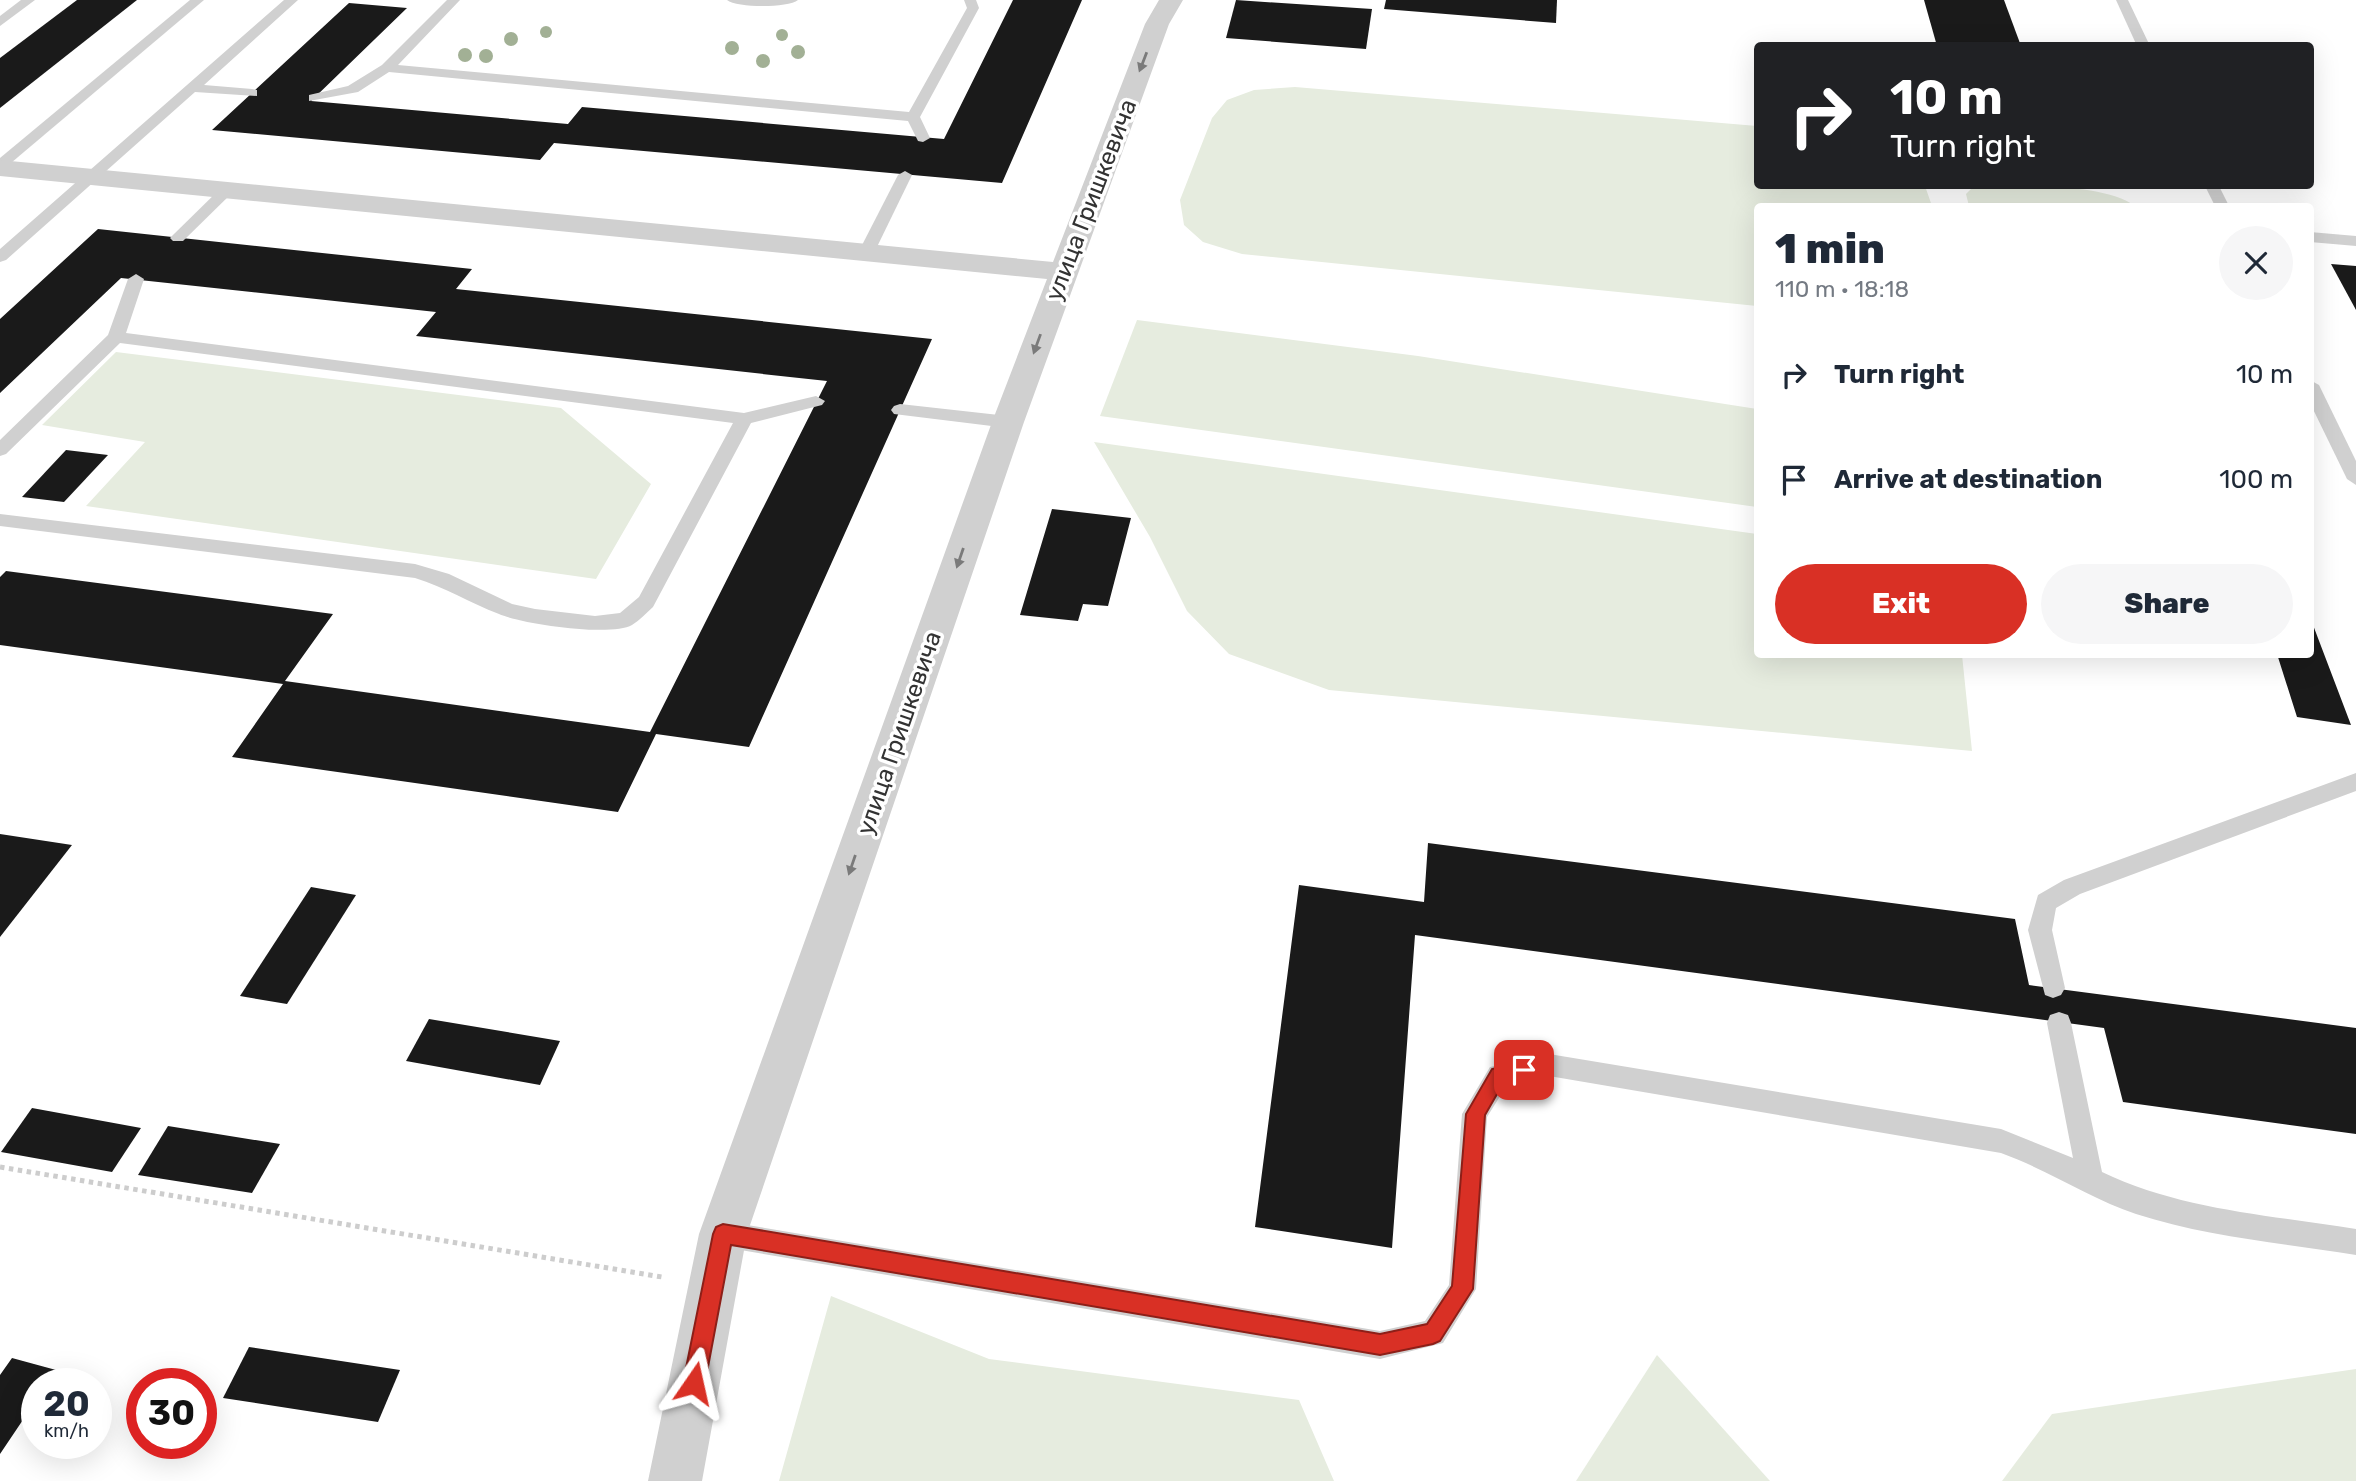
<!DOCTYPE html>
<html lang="en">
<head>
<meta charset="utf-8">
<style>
  :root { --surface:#fff; --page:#f6f6f7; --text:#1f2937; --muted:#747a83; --accent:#d93025 }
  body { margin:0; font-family:Rubik,sans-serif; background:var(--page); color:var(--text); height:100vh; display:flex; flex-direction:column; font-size:26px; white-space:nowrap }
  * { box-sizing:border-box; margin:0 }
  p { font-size:23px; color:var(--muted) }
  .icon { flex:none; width:38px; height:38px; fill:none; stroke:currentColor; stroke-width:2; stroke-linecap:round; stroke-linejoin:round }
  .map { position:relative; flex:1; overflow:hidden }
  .panel { position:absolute; left:1754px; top:203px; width:560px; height:455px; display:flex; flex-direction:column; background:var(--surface); border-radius:7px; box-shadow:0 7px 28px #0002 }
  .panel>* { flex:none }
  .banner { position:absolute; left:1754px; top:42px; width:560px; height:147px; border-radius:7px; box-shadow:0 7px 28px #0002; background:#202124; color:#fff; overflow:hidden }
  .speed { position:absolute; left:21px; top:1368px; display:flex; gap:14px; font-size:35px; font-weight:700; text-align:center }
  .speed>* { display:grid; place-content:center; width:91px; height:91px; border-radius:50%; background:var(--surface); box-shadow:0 7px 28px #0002; line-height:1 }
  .speed small { font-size:18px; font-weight:400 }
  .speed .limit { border:10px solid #d22; background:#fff; color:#111 }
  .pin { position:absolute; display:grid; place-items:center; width:60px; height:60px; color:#fff; margin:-30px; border-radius:14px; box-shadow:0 4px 10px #0006 }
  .me { position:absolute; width:77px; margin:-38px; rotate:11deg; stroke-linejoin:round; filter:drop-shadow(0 0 5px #0008) }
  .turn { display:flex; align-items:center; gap:24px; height:147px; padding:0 21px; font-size:32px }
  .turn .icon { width:91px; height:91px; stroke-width:2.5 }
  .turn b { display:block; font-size:49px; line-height:60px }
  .round { display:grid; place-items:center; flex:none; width:74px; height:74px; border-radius:37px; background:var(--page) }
  .head { display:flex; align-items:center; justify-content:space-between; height:119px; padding:0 21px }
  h1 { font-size:42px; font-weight:800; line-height:52px }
  .button { display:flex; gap:14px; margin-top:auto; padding:14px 21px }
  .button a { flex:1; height:80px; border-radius:42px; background:var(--accent); color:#fff; font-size:28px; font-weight:800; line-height:80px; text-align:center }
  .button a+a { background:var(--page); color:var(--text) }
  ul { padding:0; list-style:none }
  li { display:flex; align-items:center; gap:21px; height:105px; padding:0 21px }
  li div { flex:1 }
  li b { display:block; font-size:26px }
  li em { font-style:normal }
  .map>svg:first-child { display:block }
  .green { fill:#e6ecdf }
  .building { fill:#1a1a1a }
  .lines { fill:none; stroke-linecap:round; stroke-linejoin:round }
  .path { stroke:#cdcdcd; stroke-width:5; stroke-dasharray:4.5 4.5; stroke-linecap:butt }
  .service { fill:#d0d0d0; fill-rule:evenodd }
  .minor { fill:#d0d0d0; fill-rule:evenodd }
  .tree { fill:#a2b095 }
  .oneway { fill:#7a7a7a }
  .route { fill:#d93025; stroke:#8d1f18; stroke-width:2 }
  .labels { text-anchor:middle; stroke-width:7; stroke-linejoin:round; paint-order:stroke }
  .street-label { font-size:24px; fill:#333; stroke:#fff }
</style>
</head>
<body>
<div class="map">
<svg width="2356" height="1481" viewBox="0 0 2356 1481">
  <rect width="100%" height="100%" fill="#fff"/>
  <!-- green -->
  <g class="green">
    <path d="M1295,87l462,39v60h168l7,20h-175v100l-515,-52 -39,-12 -19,-17 -4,-25 32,-82 15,-18 27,-10z"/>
    <path d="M1974,186c41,0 129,-4 161,20h-166l-3,-12z"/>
    <path d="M1137,320l281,36 339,53v98l-657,-91z"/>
    <path d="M116,352l445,56 90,76 -55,95 -510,-73 59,-64 -103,-17z"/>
    <path d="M1094,442l663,92v120l205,1 10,96 -643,-61 -100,-36 -42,-43 -37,-74z"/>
    <path d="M831,1296l158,63 310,41 35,81h-555z"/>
    <path d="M1657,1355l113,126h-194z"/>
    <path d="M2356,1369v112h-354l50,-67z"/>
  </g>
  <!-- building -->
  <g class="building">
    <path d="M77,0h60l-137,108v-50z"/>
    <path d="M1013,0h69l-80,183 -448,-40 -14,17 -328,-30 137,-127 58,5 -96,93 257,23 14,-17 362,32z"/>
    <path d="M1236,0l136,9 -6,40 -140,-11z"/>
    <path d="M1386,0h171l-1,23 -172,-14z"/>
    <path d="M1924,0h80l17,46h-84z"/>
    <path d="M98,229l374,40 -16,20 476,50 -183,408 -93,-13 -38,78 -386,-55 51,-73 -283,-39v-68l6,-6 327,43 -48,67 365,51 177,-351 -411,-45 20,-24 -315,-34 -121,115v-74z"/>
    <path d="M2331,264l25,2v44z"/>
    <path d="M66,450l42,5 -44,47 -42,-5z"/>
    <path d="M1052,509l79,9 -23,88 -25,-2 -5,17 -58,-6z"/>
    <path d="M2310,624l3,1 38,100 -54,-8 -20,-63h33z"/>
    <path d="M0,834l72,11 -72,92z"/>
    <path d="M1428,843l587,76 14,66 327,43v106l-233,-32 -19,-74 -689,-93 -23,313 -137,-21 44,-342 125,17z"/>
    <path d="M311,887l45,8 -69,109 -47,-8z"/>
    <path d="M429,1019l131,22 -20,44 -134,-24z"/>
    <path d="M32,1108l109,20 -29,44 -111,-20z"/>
    <path d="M168,1126l112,18 -28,49 -114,-18z"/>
    <path d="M249,1347l151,23 -22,52 -155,-24z"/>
    <path d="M12,1358l44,12 -10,14h-9v15l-37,55v-79z"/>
  </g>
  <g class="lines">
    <!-- path -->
    <path class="path" d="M0,1167l662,110"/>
    <!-- service -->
    <g class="service">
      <path d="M21,0h14l-35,26v-10z"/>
      <path d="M190,0h14l-199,168 -5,1v-11z"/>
      <path d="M284,0h14l-94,85 48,4 5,1v6l-62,-4 -189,168 -6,2v-13z"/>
      <path d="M447,0h13l-62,65 511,47 58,-104 -3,-8h12l3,8 -59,109 10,21 -7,4 -5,-1 -10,-20 -519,-49 -31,20 -49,9v-6l39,-9 34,-21z"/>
      <path d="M727,0h71c-10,8 -61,8 -71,0z"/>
      <path d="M2116,0h12l22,46h-13z"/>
      <path d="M905,171l7,4 -37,76 -3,3h-10l-3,-3 39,-76z"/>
      <path d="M228,185l7,4 -2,3 -50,49h-10l-3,-3 3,-3 50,-49z"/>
      <path d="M2205,186h14l10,20h-14z"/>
      <path d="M2310,232l46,4v10l-46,-4z"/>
      <path d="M136,274l8,5 -18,54 618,80 72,-17 9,5 -3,4 -71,18 -98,184c-7,6 -13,13 -21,18 -21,12 -110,-1 -133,-11 -29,-11 -54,-27 -84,-36l-415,-52v-12l415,50 34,10 63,30 23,5 60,7 25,-3 19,-16 94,-174 -613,-80 -114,111 -6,2v-16l108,-105 20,-56z"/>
      <path d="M2310,380l9,5 37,76v24l-9,-6 -37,-76z"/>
      <path d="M900,404l108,12 9,6 -9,6 -114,-14 -3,-4 3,-4z"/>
      <path d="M2356,773v18l-276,103 -24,14 -4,22 13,58 -4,7 -8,3 -8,-3 -17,-65 10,-35 26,-15z"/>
      <path d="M2059,1012l9,3 3,8 31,149c79,38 168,43 254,57v26c-73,-12 -149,-18 -220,-41 -45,-15 -88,-44 -135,-61l-452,-77 -42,9 -20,32 -11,172 -33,54 -63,16 -657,-112 -9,-4 -4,-9 4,-9 9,-4 657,110 45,-10 24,-36 13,-171 28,-47 59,-13 452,75 72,29 -26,-135 3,-8z"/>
    </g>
    <!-- minor -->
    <path class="minor" d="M1159,0h24l-14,24 -145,398 -277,812 -45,247h-54l51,-247 293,-812 55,-143 -1047,-103v-16l1053,102 92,-238z"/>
  </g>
  <!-- trees -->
  <g class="tree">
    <circle cx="546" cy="32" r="6"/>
    <circle cx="782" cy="35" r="6"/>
    <circle cx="511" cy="39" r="7"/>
    <circle cx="732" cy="48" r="7"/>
    <circle cx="798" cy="52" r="7"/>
    <circle cx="465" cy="55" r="7"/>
    <circle cx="486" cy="56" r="7"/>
    <circle cx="763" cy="61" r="7"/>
  </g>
  <!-- one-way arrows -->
  <defs><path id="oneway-solid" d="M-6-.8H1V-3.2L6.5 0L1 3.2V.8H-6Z" transform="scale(1.75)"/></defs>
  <g class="oneway">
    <use href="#oneway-solid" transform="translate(1143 62) rotate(111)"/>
    <use href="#oneway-solid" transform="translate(1037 344) rotate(110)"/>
    <use href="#oneway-solid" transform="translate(960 558) rotate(109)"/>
    <use href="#oneway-solid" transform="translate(852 865) rotate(109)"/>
  </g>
  <!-- route -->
  <path class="route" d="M1524,1061l6,3 3,6 -3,6 -26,6 -19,33 -12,174 -33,52 -7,3 -53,11 -649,-110 -26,138 -4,8 -7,3 -8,-3 -3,-8 30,-149 3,-7 7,-3 657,110 47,-10 25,-38 14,-172 26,-45z"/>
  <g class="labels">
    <!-- street labels -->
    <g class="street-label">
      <text transform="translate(1091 200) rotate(-69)" y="8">улица Гришкевича</text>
      <text transform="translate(899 733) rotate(-71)" y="8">улица Гришкевича</text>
    </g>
  </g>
</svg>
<div class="speed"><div>20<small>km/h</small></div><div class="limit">30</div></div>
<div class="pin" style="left:1524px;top:1070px;background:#d93025"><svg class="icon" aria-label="arrive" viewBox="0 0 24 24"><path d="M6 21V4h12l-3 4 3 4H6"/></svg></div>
<svg class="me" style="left:694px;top:1383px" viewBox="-20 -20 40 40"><path d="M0-17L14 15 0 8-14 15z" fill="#d93025" stroke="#fff" stroke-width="4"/></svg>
<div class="banner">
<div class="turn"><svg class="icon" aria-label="right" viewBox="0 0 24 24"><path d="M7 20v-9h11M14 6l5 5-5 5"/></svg><div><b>10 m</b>Turn right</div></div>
</div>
<section class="panel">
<div class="head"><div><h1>1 min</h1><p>110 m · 18:18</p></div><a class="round"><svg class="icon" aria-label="close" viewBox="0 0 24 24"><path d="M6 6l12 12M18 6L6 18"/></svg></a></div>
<ul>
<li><svg class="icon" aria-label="right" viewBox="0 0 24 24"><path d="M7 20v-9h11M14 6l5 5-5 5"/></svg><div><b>Turn right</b></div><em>10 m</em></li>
<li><svg class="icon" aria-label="arrive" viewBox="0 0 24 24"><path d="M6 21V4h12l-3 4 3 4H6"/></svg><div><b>Arrive at destination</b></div><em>100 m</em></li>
</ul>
<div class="button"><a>Exit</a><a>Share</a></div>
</section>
</div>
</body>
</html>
